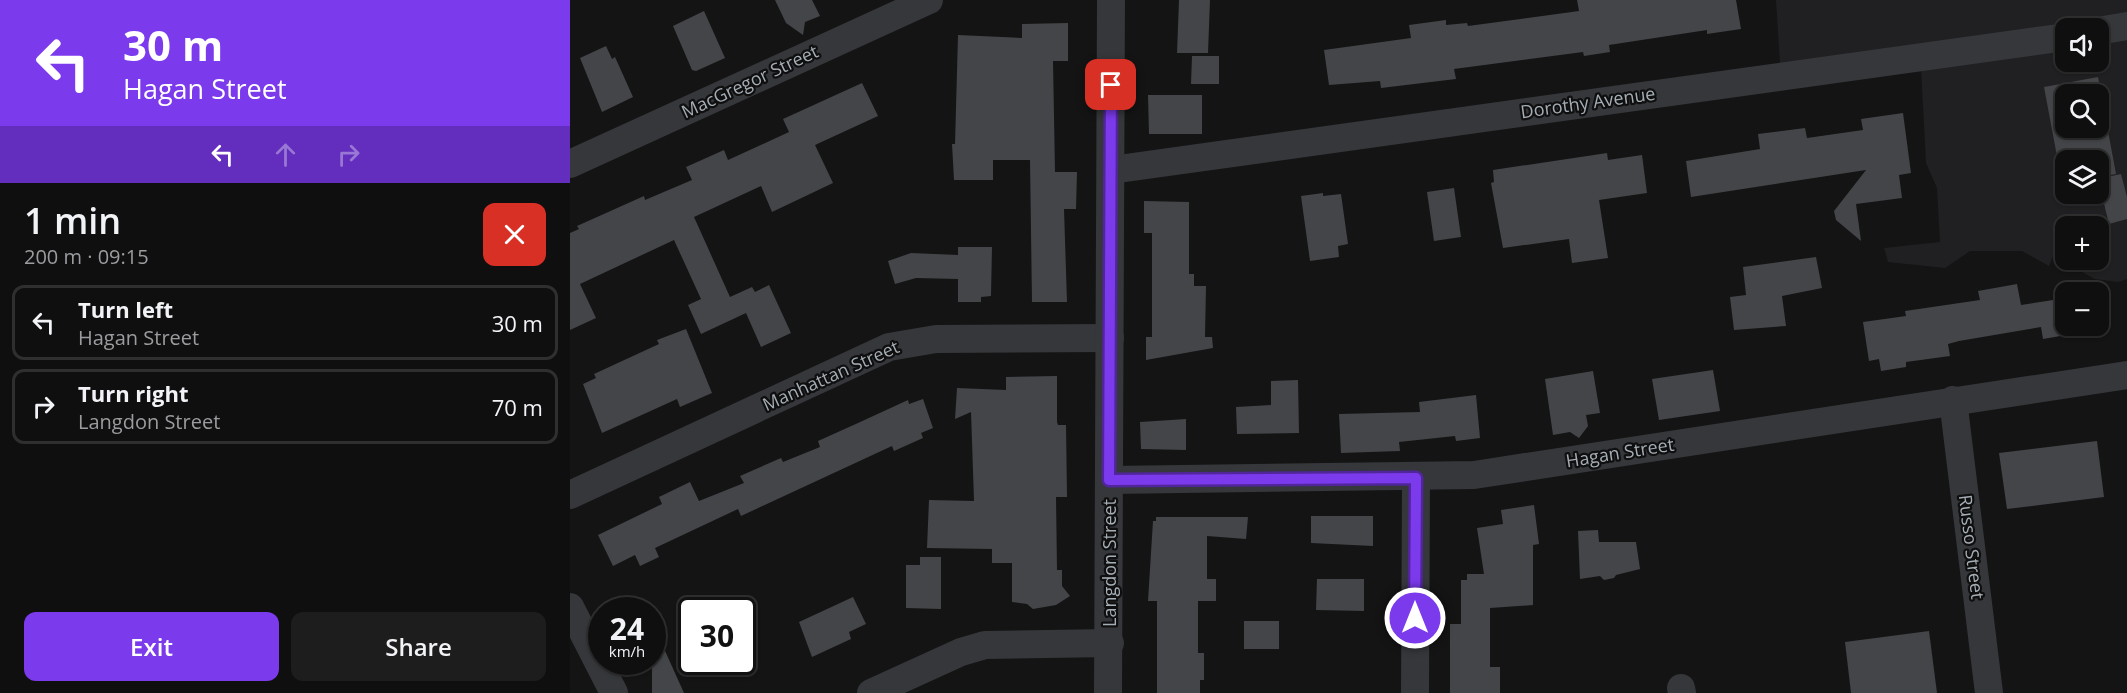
<!DOCTYPE html>
<html lang="en">
<head>
<meta charset="utf-8">
<style>
  :root { --surface:#0f0f10; --page:#1d1d1e; --text:#f1f3f6; --muted:#9b9c9f; --line:#2f2f30; --accent:#7c3aed }
  body { margin:0; font-family:"Open Sans",sans-serif; background:var(--page); color:var(--text); height:100vh; display:flex; flex-direction:column; font-size:22px; white-space:nowrap }
  * { box-sizing:border-box; margin:0 }
  p { font-size:20px; color:var(--muted) }
  .icon { flex:none; width:33px; height:33px; fill:none; stroke:currentColor; stroke-width:2; stroke-linecap:round; stroke-linejoin:round }
  .map { position:relative; flex:1; overflow:hidden }
  .sheet { display:flex; flex-direction:column; background:var(--surface); width:570px }
  .sheet>* { flex:none }
  .top-card { background:#7c3aed; color:#fff; overflow:hidden }
  .buttons { position:absolute; left:1485px; top:18px; display:grid; gap:12px }
  .buttons a { display:grid; place-items:center; width:54px; height:54px; border-radius:12px; background:var(--surface); box-shadow:0 2px 4px #0004,0 0 0 2px var(--line); font-size:30px }
  .speed { position:absolute; left:18px; top:597px; display:flex; gap:12px; font-size:30px; font-weight:700; text-align:center }
  .speed>* { display:grid; place-content:center; width:78px; height:78px; border-radius:50%; background:var(--surface); box-shadow:0 2px 4px #0004,0 0 0 2px var(--line); line-height:1 }
  .speed small { font-size:15px; font-weight:400 }
  .speed .limit { border:3px solid #111; border-radius:9px; background:#fff; color:#111 }
  .pin { position:absolute; display:grid; place-items:center; width:51px; height:51px; color:#fff; margin:-26px; border-radius:12px; box-shadow:0 3px 9px #0006 }
  .me { position:absolute; width:66px; margin:-33px; rotate:0deg; stroke-linejoin:round; filter:drop-shadow(0 0 4px #0008) }
  .turn { display:flex; align-items:center; gap:21px; height:126px; padding:0 24px; font-size:27px }
  .turn .icon { width:78px; height:78px; stroke-width:2.5 }
  .turn b { display:block; font-size:42px; line-height:51px }
  .lanes { display:flex; align-items:center; height:57px; padding:0 24px; background:#0003; justify-content:center; gap:30px; direction:ltr }
  .lanes .off { opacity:.35 }
  .round { display:grid; place-items:center; flex:none; width:63px; height:63px; border-radius:12px; background:var(--page) }
  .overview { display:flex; align-items:center; justify-content:space-between; height:102px; padding:0 24px }
  h1 { font-size:36px; font-weight:600; line-height:45px }
  .primary-button { display:flex; gap:12px; margin-top:auto; padding:12px 24px }
  .primary-button a { flex:1; height:69px; border-radius:12px; background:var(--accent); color:#fff; font-size:24px; font-weight:600; line-height:69px; text-align:center }
  .primary-button a+a { background:var(--page); color:var(--text) }
  ul { padding:0; list-style:none }
  li { display:flex; align-items:center; gap:18px; height:75px; margin:0 12px 9px; padding:0 12px; border:3px solid var(--line); border-radius:12px }
  li div { flex:1 }
  li b { display:block; font-size:22px }
  li em { font-style:normal }
  main { display:flex; flex:1; min-height:0 }
  .map>svg:first-child { display:block }
  .built { fill:#202022; fill-rule:evenodd }
  .building { fill:#434548; fill-rule:evenodd }
  .lines { fill:none; stroke-linecap:round; stroke-linejoin:round }
  .street { stroke:#35373a; stroke-width:28 }
  .route-casing { stroke:#51269a; stroke-width:15 }
  .route { stroke:#7c3aed; stroke-width:10 }
  .labels { text-anchor:middle; stroke-width:4.5; stroke-linejoin:round; paint-order:stroke }
  .street-label { font-size:18px; fill:#a6aeb5; stroke:#0f0f10 }
</style>
</head>
<body>
<main>
<section class="sheet">
<div class="top-card">
<div class="turn"><svg class="icon" aria-label="left" viewBox="0 0 24 24"><path d="M17 20v-9H6M10 6l-5 5 5 5"/></svg><div><b>30 m</b>Hagan Street</div></div>
<div class="lanes"><svg class="icon" aria-label="left" viewBox="0 0 24 24"><path d="M17 20v-9H6M10 6l-5 5 5 5"/></svg><svg class="icon off" aria-label="ahead" viewBox="0 0 24 24"><path d="M12 20V5M6 11l6-6 6 6"/></svg><svg class="icon off" aria-label="right" viewBox="0 0 24 24"><path d="M7 20v-9h11M14 6l5 5-5 5"/></svg></div>
</div>
<div class="overview"><div><h1>1 min</h1><p>200 m · 09:15</p></div><a class="round" style="background:#d93025;color:#fff"><svg class="icon" aria-label="close" viewBox="0 0 24 24"><path d="M6 6l12 12M18 6L6 18"/></svg></a></div>
<ul>
<li><svg class="icon" aria-label="left" viewBox="0 0 24 24"><path d="M17 20v-9H6M10 6l-5 5 5 5"/></svg><div><b>Turn left</b><p>Hagan Street</p></div><em>30 m</em></li>
<li><svg class="icon" aria-label="right" viewBox="0 0 24 24"><path d="M7 20v-9h11M14 6l5 5-5 5"/></svg><div><b>Turn right</b><p>Langdon Street</p></div><em>70 m</em></li>
</ul>
<div class="primary-button"><a>Exit</a><a>Share</a></div>
</section>
<div class="map">
<svg width="1557" height="693" viewBox="0 0 1557 693">
  <rect width="100%" height="100%" fill="#141415"/>
  <!-- built -->
  <path class="built" d="M1206,0h351v279l-9,3 -23,-3 -42,-23 -4,10 -27,-15h-52l-25,17 -57,-6 -4,-14 56,-6 -3,-54 -11,-25 -5,-95 -140,11zM1496,28h32v34h-32zM1496,94h32v34h-32zM1496,160h32v34h-32zM1496,226h32v34h-32z"/>
  <!-- building -->
  <g class="building">
    <path d="M205,0h37l8,16 -15,6 -2,13 -17,-12z"/>
    <path d="M609,0h31l-2,53h-31z"/>
    <path d="M1007,0h159l5,29 -34,5v-4l-98,15 1,7 -26,4 -1,-4 -129,17 2,10 -75,9 -1,-7 -51,4 -5,-35 87,-12 -2,-13 37,-5v5l21,-2 1,3 111,-15z"/>
    <path d="M134,11l21,47 -29,13 -4,-1 -19,-44z"/>
    <path d="M498,23v38h-15l2,111h22l-1,37h-12l3,93h-35l-2,-142h-37v20h-39l-2,-36h3l3,-109 64,3v-14z"/>
    <path d="M36,46l6,13 3,-2 18,40 -31,15 -22,-54z"/>
    <path d="M622,56h27v28h-28z"/>
    <path d="M1528,77l18,97 -18,3v-17h-32v23h-4l-18,-96zM1496,94h32v34h-32z"/>
    <path d="M292,83l16,33 -63,29 18,38 -61,29 -11,-26 -67,31 36,80 22,-10 3,5 14,-7 22,48 -30,14 -15,-34 -45,21 -13,-29 13,-6 -27,-59 -94,44 16,34 -26,12v-97l9,-4 -2,-3 67,-30 1,4 47,-20 -6,-13 38,-17 4,10 61,-28 -6,-13z"/>
    <path d="M578,95h54v39h-53z"/>
    <path d="M1333,113l8,60 -12,2 3,23 -46,6 5,37 -25,-21 -2,-9 32,-41 -175,27 -5,-36 74,-12 -2,-15 47,-6 2,10 56,-8 -2,-11z"/>
    <path d="M1037,153l1,7 34,-5 5,38 -48,7 9,58 -36,5 -3,-24 -66,9 -12,-65 3,-1 -1,-12z"/>
    <path d="M1551,174l6,23v22l-18,5 -11,-45z"/>
    <path d="M884,188l7,49 -27,4 -7,-49z"/>
    <path d="M753,193v3l18,-2 7,50 -10,2 1,11 -29,4 -9,-65z"/>
    <path d="M574,201l45,1v72h5v12h12l-1,51h7l1,11 -67,12v-23h6v-104h-8z"/>
    <path d="M388,247h34l-1,49 -10,1v5h-23v-23l-42,-1 -21,6 -7,-23 23,-8 47,2z"/>
    <path d="M1246,257l6,31 -40,8 4,30 -52,4 -4,-33 16,-2 -3,-28z"/>
    <path d="M1447,284l4,21 45,-7v37l-23,4 -2,-12 -82,14 -11,3 2,12 -44,6v5l-25,4 -2,-12 -10,2 -6,-39 43,-6 -1,-5 75,-11 -2,-9z"/>
    <path d="M116,329l26,64 -32,14 -3,-8 -75,34 -19,-49 13,-6 -2,-4 65,-30 -2,-4z"/>
    <path d="M1143,370l7,41 -61,9 -7,-41z"/>
    <path d="M1023,371l7,42 -14,2 2,11 -9,12 -9,-6 -17,3 -8,-56z"/>
    <path d="M487,376v46l1,3h8l1,72h-11l1,73h5v16l8,10 -14,9 -23,4 -6,-5 -15,-2v-39h-20v-14l-65,-1 2,-48 45,1 -3,-89 -16,7 2,-31 49,2v-13z"/>
    <path d="M728,380l1,53 -62,1 -1,-27 35,-2v-24z"/>
    <path d="M906,395l4,43 -24,3 -1,-5 -56,6 1,9 -59,2 -2,-39 81,-2 -1,-10z"/>
    <path d="M353,399l10,29 -12,5 2,5 -29,13 -2,-5 -151,70 -3,-7 -83,39 4,9 -19,9 -5,-11 -22,11 -15,-31 64,-31 -3,-7 31,-15 9,19 45,-18 -4,-7 41,-18 2,4 37,-15 -2,-6 40,-18 50,-23 1,4z"/>
    <path d="M616,419v31l-45,-1 -1,-27z"/>
    <path d="M1527,441l7,56 -97,12 -8,-56z"/>
    <path d="M964,505l5,39 -6,1v60l-43,3v59h10v26h-50v-69h11v-44h6v-6h17l-7,-46 26,-4 -2,-14z"/>
    <path d="M741,516h62v30l-62,-3z"/>
    <path d="M586,517h92l-2,22 -39,-3v43h9v22h-18v52h6v27h-4v13h-43v-92h-9l5,-80h3z"/>
    <path d="M1028,530l1,12h37l4,27 -24,6 -2,3 -10,2 -4,-4 -20,3 -2,-48z"/>
    <path d="M350,557h21v52l-35,-1v-43h14z"/>
    <path d="M747,579h47v32l-48,-1z"/>
    <path d="M283,597l13,27 -17,8 2,7 -39,18 -13,-35z"/>
    <rect x="674" y="621" width="35" height="28"/>
    <path d="M82,622l32,71h-32z"/>
    <path d="M1359,631l8,62h-86l-6,-51z"/>
  </g>
  <g class="lines">
    <!-- street -->
    <g class="street">
      <path d="M1528,31l29,-5"/>
      <path d="M0,164l359,-164"/>
      <path d="M541,170l955,-133"/>
      <path d="M1383,400l36,293"/>
      <path d="M539,480l365,-5 653,-100"/>
      <path d="M0,495l319,-148 47,-8 174,-1"/>
      <path d="M0,607l44,86"/>
      <path d="M1111,688l1,5"/>
      <path d="M301,693l90,-41 24,-7 125,-2"/>
      <path d="M538,693l3,-693"/>
      <path d="M845,693l1,-215"/>
    </g>
  </g>
  <g class="lines">
    <!-- route casing -->
    <g class="route-casing">
      <path id="route" d="M541,85l-2,395 307,-2 -1,140"/>
    </g>
    <!-- route -->
    <use href="#route" class="route"/>
  </g>
  <g class="labels">
    <!-- street labels -->
    <g class="street-label">
      <text transform="translate(180 82) rotate(-25)" y="6">MacGregor Street</text>
      <text transform="translate(1018 103) rotate(-8)" y="6">Dorothy Avenue</text>
      <text transform="translate(261 376) rotate(-24)" y="6">Manhattan Street</text>
      <text transform="translate(1050 453) rotate(-9)" y="6">Hagan Street</text>
      <text transform="translate(1401 547) rotate(83)" y="6">Russo Street</text>
      <text transform="translate(540 563) rotate(-90)" y="6">Langdon Street</text>
    </g>
  </g>
</svg>
<div class="buttons">
<a><svg class="icon" aria-label="sound" viewBox="0 0 24 24"><path d="M4 9h4l5-4v14l-5-4H4zM17 9q2 3 0 6"/></svg></a>
<a><svg class="icon" aria-label="search" viewBox="0 0 24 24"><circle cx="10" cy="10" r="6"/><path d="M15 15l6 6"/></svg></a>
<a><svg class="icon" aria-label="layers" viewBox="0 0 24 24"><path d="M12 4l9 5-9 5-9-5zM3 14l9 5 9-5"/></svg></a>
<a>+</a>
<a>−</a>
</div>
<div class="speed"><div>24<small>km/h</small></div><div class="limit">30</div></div>
<div class="pin" style="left:541px;top:85px;background:#d93025"><svg class="icon" aria-label="arrive" viewBox="0 0 24 24"><path d="M6 21V4h12l-3 4 3 4H6"/></svg></div>
<svg class="me" style="left:845px;top:618px" viewBox="-20 -20 40 40"><circle r="17" fill="#7c3aed" stroke="#fff" stroke-width="3"/><path d="M0-11L8 9 0 5-8 9z" fill="#fff"/></svg>
</div>
</main>
</body>
</html>
